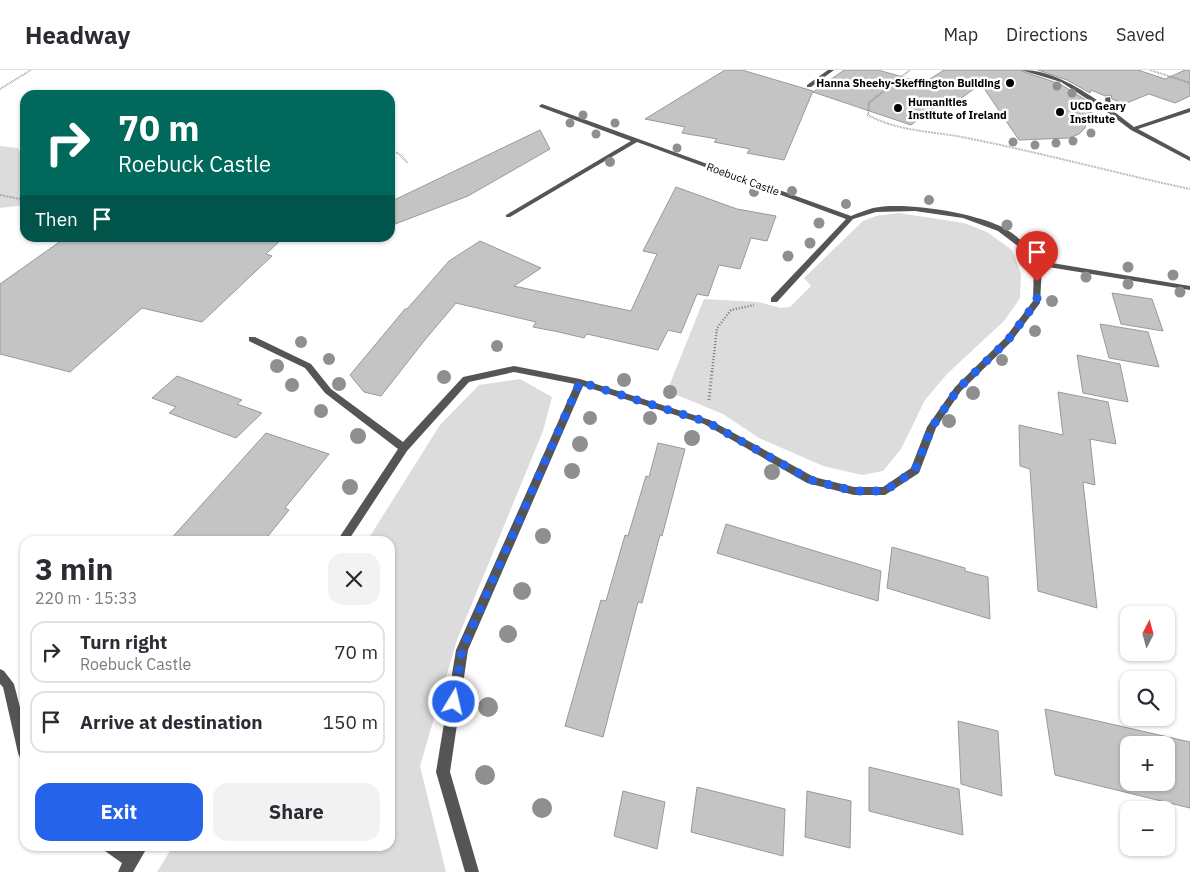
<!DOCTYPE html>
<html lang="en">
<head>
<meta charset="utf-8">
<style>
  :root { --surface:#fff; --page:#f2f2f3; --text:#2b2b33; --muted:#7c7c81; --line:#e1e1e2; --accent:#2563eb }
  body { margin:0; font-family:"IBM Plex Sans",sans-serif; background:var(--page); color:var(--text); height:100vh; display:flex; flex-direction:column; font-size:19px; white-space:nowrap }
  * { box-sizing:border-box; margin:0 }
  p { font-size:16px; color:var(--muted) }
  .icon { flex:none; width:28px; height:28px; fill:none; stroke:currentColor; stroke-width:2; stroke-linecap:round; stroke-linejoin:round }
  .map { position:relative; flex:1; overflow:hidden }
  .details { position:absolute; left:20px; top:466px; width:375px; height:315px; display:flex; flex-direction:column; background:var(--surface); border-radius:15px; box-shadow:0 1px 4px #0004 }
  .details>* { flex:none }
  .banner { position:absolute; left:20px; top:20px; width:375px; height:152px; border-radius:15px; box-shadow:0 1px 4px #0004; background:#00695c; color:#fff; overflow:hidden }
  .needle { width:32px; rotate:6deg }
  .fabs { position:absolute; left:1120px; top:536px; display:grid; gap:10px }
  .fabs a { display:grid; place-items:center; width:55px; height:55px; border-radius:10px; background:var(--surface); box-shadow:0 1px 4px #0004; font-size:25px }
  .pin { position:absolute; display:grid; place-items:center; width:42px; height:42px; color:#fff; margin:-51px -21px; border-radius:50% 50% 50% 0; rotate:-45deg; box-shadow:0 0 5px #0007 }
  .pin .icon { rotate:45deg }
  .me { position:absolute; width:55px; margin:-28px; rotate:9deg; stroke-linejoin:round; filter:drop-shadow(0 0 4px #0008) }
  .turn { display:flex; align-items:center; gap:18px; height:105px; padding:0 15px; font-size:22px }
  .turn .icon { width:65px; height:65px; stroke-width:2.5 }
  .turn b { display:block; font-size:35px; line-height:42px }
  .then { display:flex; align-items:center; height:48px; padding:0 15px; background:#0003; gap:10px; font-size:19px }
  .round { display:grid; place-items:center; flex:none; width:52px; height:52px; border-radius:15px; background:var(--page) }
  .overview { display:flex; align-items:center; justify-content:space-between; height:85px; padding:0 15px }
  h1 { font-size:30px; font-weight:700; line-height:38px }
  .primary-button { display:flex; gap:10px; margin-top:auto; padding:10px 15px }
  .primary-button a { flex:1; height:58px; border-radius:15px; background:var(--accent); color:#fff; font-size:20px; font-weight:700; line-height:58px; text-align:center }
  .primary-button a+a { background:var(--page); color:var(--text) }
  ul { padding:0; list-style:none }
  li { display:flex; align-items:center; gap:15px; height:62px; margin:0 10px 8px; padding:0 5px; border:2px solid var(--line); border-radius:15px }
  li div { flex:1 }
  li b { display:block; font-size:19px }
  li em { font-style:normal }
  header { display:flex; align-items:center; gap:30px; box-sizing:border-box; height:70px; padding:0 25px; background:var(--surface); border-bottom:1px solid var(--line) }
  header strong { font-size:24px }
  nav { display:flex; gap:28px; margin-inline-start:auto; font-size:18px }
  .map>svg:first-child { display:block }
  .green { fill:#dcdcdc }
  .building { fill:#c4c4c4; stroke:#999; fill-rule:evenodd }
  .lines { fill:none; stroke-linecap:round; stroke-linejoin:round }
  .path-far2 { stroke:#777; stroke-width:2; stroke-dasharray:0.5 1; stroke-linecap:butt }
  .path-far1 { stroke:#777; stroke-width:2.5; stroke-dasharray:1 2; stroke-linecap:butt }
  .path { stroke:#777; stroke-width:3; stroke-dasharray:1 2.5; stroke-linecap:butt }
  .service { fill:#555; fill-rule:evenodd }
  .minor { fill:#555; fill-rule:evenodd }
  .tree { fill:#8f8f8f }
  .route { stroke:#2563eb; stroke-width:9; stroke-dasharray:0 16.2 }
  .poi-dot { fill:#000; stroke:#fff; stroke-width:2 }
  .labels { text-anchor:middle; stroke-width:5; stroke-linejoin:round; paint-order:stroke }
  .far-poi-label { font-size:11px; font-weight:bold; fill:#000; stroke:#fff; text-anchor:start }
  .far-street-label { font-size:11px; fill:#000; stroke:#fff }
</style>
</head>
<body>
<header>
<strong>Headway</strong>
<nav><a>Map</a><a>Directions</a><a>Saved</a></nav>
</header>
<div class="map">
<svg width="1190" height="802" viewBox="0 0 1190 802">
  <rect width="100%" height="100%" fill="#fff"/>
  <!-- green -->
  <g class="green">
    <path d="M0,76l18,2 7,16v41l-25,3z"/>
    <path d="M899,143l65,10 23,9 25,18 9,24 -1,24 -16,23 -57,53 -22,26 -24,49 -18,22 -21,4 -39,-9 -64,-28 -36,-24 -56,-23 37,-92 54,3 23,6 9,-1 21,-21 -7,-8 59,-57 13,-5z"/>
    <path d="M520,309l32,18 -9,34 -86,209 -37,126 26,106h-289l16,-26h217v-305h-23l73,-116 39,-40z"/>
  </g>
  <!-- building -->
  <g class="building">
    <path d="M725,0h17l71,21 -29,69 -37,-7 3,-4 -36,-7 3,-3 -35,-6 3,-6 -40,-8z"/>
    <path d="M844,0h34l46,13 20,-13h75l41,14 29,18 -4,26 -6,6 -10,4 -50,2 -38,-56 -24,17 -11,-3 -35,27 -98,-33z"/>
    <path d="M1038,0h100l27,9 20,-9h5v26l-15,7 -26,-9 -25,10 -12,-5 -1,-4 -6,1 -14,-6 -1,3 -23,-13z"/>
    <path d="M540,60l10,19 -82,47 -78,30v-24z"/>
    <path d="M676,117l61,22 39,7 -9,25 -16,-3 -11,31 -21,-4 -11,31 -11,-2 -16,39 -13,-3 -10,20 -71,-16 -3,4 -25,-6 -26,-5 3,-5 -80,-19 -32,38 -43,55 -17,-4 -14,-17 55,-66h2l42,-48 31,-20 61,27 -27,18 117,25 26,-57 -14,-3z"/>
    <path d="M65,168h218l-17,16 6,2 -70,66 -60,-14 -72,64 -70,-18v-70z"/>
    <path d="M1112,223l40,6 11,32 -42,-7z"/>
    <path d="M1100,254l48,8 11,35 -50,-9z"/>
    <path d="M1077,285l43,9 8,38 -45,-9z"/>
    <path d="M177,306l65,24 -5,4 25,9 -26,25 -67,-25 7,-6 -24,-9z"/>
    <path d="M1058,322l50,10 8,42 -26,-5 5,46 -12,-3 14,126 -59,-17 -8,-122 -10,-3 -1,-41 44,10z"/>
    <path d="M266,363l63,21 -44,54 4,2 -25,31h-95z"/>
    <path d="M658,373l27,6 -23,87 -2,-1 -18,68 -4,-1 -35,135 -38,-11 36,-126 5,1 19,-66 3,1 18,-60 3,1z"/>
    <path d="M726,454l155,47 -3,30 -161,-48z"/>
    <path d="M892,477l73,21v3l23,6 2,42 -103,-31z"/>
    <path d="M1045,639l145,33v66l-135,-33zM1129,675h37v37h-37z"/>
    <path d="M958,651l40,10 4,65 -41,-12z"/>
    <path d="M869,697l90,22 4,46 -94,-24z"/>
    <path d="M697,717l88,22 -2,47 -92,-24z"/>
    <path d="M623,721l42,11 -8,47 -43,-13z"/>
    <path d="M807,721l44,10 -1,47 -45,-11z"/>
  </g>
  <g class="lines">
    <!-- path-far2 -->
    <g class="path-far2">
      <path d="M910,0l-41,33 -1,12c31,17 65,16 99,23 75,15 148,35 223,51"/>
      <path d="M1150,0l40,13"/>
      <path d="M0,19l31,-19"/>
      <path d="M390,82l8,1 10,10"/>
      <path d="M0,125l25,5"/>
    </g>
    <!-- path-far1 -->
    <path class="path-far1" d="M712,302l5,-44 14,-18 23,-5"/>
    <!-- path -->
    <path class="path" d="M709,330l3,-30"/>
    <!-- service -->
    <g class="service">
      <path d="M828,0h6l-23,17h-4v-2z"/>
      <path d="M1021,0c33,0 59,19 85,36l-1,-8 5,-1 2,13 22,17 56,-19v4l-52,17 52,28v4l-59,-31 -24,-18 -46,-30z"/>
    </g>
    <!-- minor -->
    <g class="minor">
      <path d="M542,34l309,112c7,-3 15,-6 22,-8 30,-7 104,5 131,20 14,8 26,20 36,33l150,25v4l-148,-24 -2,37 -29,39 -50,49 -25,37 -17,45 -34,22h-31l-47,-12 -103,-59 -121,-38 -115,264 -18,122 29,100h-14l-29,-100 20,-122 119,-266 -61,-12 -45,10 -62,69 -59,90h-11l61,-92 -73,-56 -20,-25 -56,-27v-4h6l56,27 20,25 72,53 60,-65 51,-11 66,13 130,41 104,57 40,10h29l28,-19 16,-41 28,-40 50,-49 28,-37 1,-38 -11,-13 -25,-19 -35,-13 -48,-7 -39,1 -23,7 -76,83h-6v-4l75,-79 -209,-77 -127,75h-4v-2l125,-74 -91,-34 -1,-1z"/>
      <path d="M0,599l4,2 10,13 11,43v33l-5,-2 -2,-5 -15,-66 -3,-3z"/>
      <path d="M103,776h20l7,5 3,-5h15l-15,26h-15l4,-9 -17,-12z"/>
    </g>
  </g>
  <!-- trees -->
  <g class="tree">
    <circle cx="1057" cy="16" r="4.5"/>
    <circle cx="1072" cy="23" r="4.5"/>
    <circle cx="583" cy="45" r="4.5"/>
    <circle cx="1090" cy="46" r="4.5"/>
    <circle cx="570" cy="53" r="4.5"/>
    <circle cx="615" cy="53" r="4.5"/>
    <circle cx="1091" cy="63" r="4.5"/>
    <circle cx="596" cy="64" r="4.5"/>
    <circle cx="1073" cy="71" r="4.5"/>
    <circle cx="1013" cy="72" r="4.5"/>
    <circle cx="1056" cy="73" r="4.5"/>
    <circle cx="1035" cy="75" r="4.5"/>
    <circle cx="677" cy="78" r="4.5"/>
    <circle cx="610" cy="92" r="5"/>
    <circle cx="792" cy="121" r="5"/>
    <circle cx="754" cy="122" r="5"/>
    <circle cx="929" cy="130" r="5"/>
    <circle cx="846" cy="134" r="5"/>
    <circle cx="819" cy="153" r="5.5"/>
    <circle cx="1007" cy="155" r="5.5"/>
    <circle cx="810" cy="173" r="5.5"/>
    <circle cx="788" cy="186" r="5.5"/>
    <circle cx="1128" cy="197" r="5.5"/>
    <circle cx="1173" cy="205" r="5.5"/>
    <circle cx="1086" cy="207" r="5.5"/>
    <circle cx="1128" cy="214" r="5.5"/>
    <circle cx="1180" cy="222" r="5.5"/>
    <circle cx="1052" cy="231" r="6"/>
    <circle cx="1035" cy="261" r="6"/>
    <circle cx="301" cy="272" r="6"/>
    <circle cx="497" cy="276" r="6"/>
    <circle cx="329" cy="289" r="6"/>
    <circle cx="1002" cy="290" r="6"/>
    <circle cx="277" cy="296" r="7"/>
    <circle cx="444" cy="307" r="7"/>
    <circle cx="624" cy="310" r="7"/>
    <circle cx="339" cy="314" r="7"/>
    <circle cx="292" cy="315" r="7"/>
    <circle cx="670" cy="322" r="7"/>
    <circle cx="973" cy="323" r="7"/>
    <circle cx="321" cy="341" r="7"/>
    <circle cx="590" cy="348" r="7"/>
    <circle cx="650" cy="348" r="7"/>
    <circle cx="949" cy="351" r="7"/>
    <circle cx="358" cy="366" r="8"/>
    <circle cx="692" cy="368" r="8"/>
    <circle cx="580" cy="374" r="8"/>
    <circle cx="572" cy="401" r="8"/>
    <circle cx="772" cy="402" r="8"/>
    <circle cx="350" cy="417" r="8"/>
    <circle cx="543" cy="466" r="8"/>
    <circle cx="522" cy="521" r="9"/>
    <circle cx="508" cy="564" r="9"/>
    <circle cx="488" cy="637" r="10"/>
    <circle cx="485" cy="705" r="10"/>
    <circle cx="542" cy="738" r="10"/>
  </g>
  <g class="lines">
    <!-- route -->
    <path class="route" d="M454,632l8,-52 118,-268 127,40 104,58 43,11h31l30,-21 17,-43 26,-38 50,-49 29,-39v-19"/>
  </g>
  <!-- markers -->
  <g class="poi-dot">
    <circle cx="1010" cy="13" r="5"/>
    <circle cx="898" cy="38" r="5"/>
    <circle cx="1060" cy="42" r="5"/>
  </g>
  <g class="labels">
    <!-- far-poi labels -->
    <g class="far-poi-label">
      <text x="1000" y="17" text-anchor="end">Hanna Sheehy-Skeffington Building</text>
      <text x="908" y="36">Humanities<tspan x="908" dy="13">Institute of Ireland</tspan></text>
      <text x="1070" y="40">UCD Geary<tspan x="1070" dy="13">Institute</tspan></text>
    </g>
    <!-- far-street labels -->
    <g class="far-street-label">
      <text transform="translate(743 109) rotate(20)" y="4">Roebuck Castle</text>
    </g>
  </g>
</svg>
<div class="fabs">
<a><svg class="needle" viewBox="-14 -14 28 28"><path d="M0-13l5 13h-10z" fill="#e53935"/><path d="M0 13l5-13h-10z" fill="#7c7c81"/></svg></a>
<a><svg class="icon" aria-label="search" viewBox="0 0 24 24"><circle cx="10" cy="10" r="6"/><path d="M15 15l6 6"/></svg></a>
<a>+</a>
<a>−</a>
</div>
<div class="pin" style="left:1037px;top:212px;background:#d93025"><svg class="icon" aria-label="arrive" viewBox="0 0 24 24"><path d="M6 21V4h12l-3 4 3 4H6"/></svg></div>
<svg class="me" style="left:454px;top:632px" viewBox="-20 -20 40 40"><circle r="17" fill="#2563eb" stroke="#fff" stroke-width="3"/><path d="M0-11L8 9 0 5-8 9z" fill="#fff"/></svg>
<div class="banner">
<div class="turn"><svg class="icon" aria-label="right" viewBox="0 0 24 24"><path d="M7 20v-9h11M14 6l5 5-5 5"/></svg><div><b>70 m</b>Roebuck Castle</div></div>
<div class="then">Then<svg class="icon" aria-label="arrive" viewBox="0 0 24 24"><path d="M6 21V4h12l-3 4 3 4H6"/></svg></div>
</div>
<section class="details">
<div class="overview"><div><h1>3 min</h1><p>220 m · 15:33</p></div><a class="round"><svg class="icon" aria-label="close" viewBox="0 0 24 24"><path d="M6 6l12 12M18 6L6 18"/></svg></a></div>
<ul>
<li><svg class="icon" aria-label="right" viewBox="0 0 24 24"><path d="M7 20v-9h11M14 6l5 5-5 5"/></svg><div><b>Turn right</b><p>Roebuck Castle</p></div><em>70 m</em></li>
<li><svg class="icon" aria-label="arrive" viewBox="0 0 24 24"><path d="M6 21V4h12l-3 4 3 4H6"/></svg><div><b>Arrive at destination</b></div><em>150 m</em></li>
</ul>
<div class="primary-button"><a>Exit</a><a>Share</a></div>
</section>
</div>
</body>
</html>
